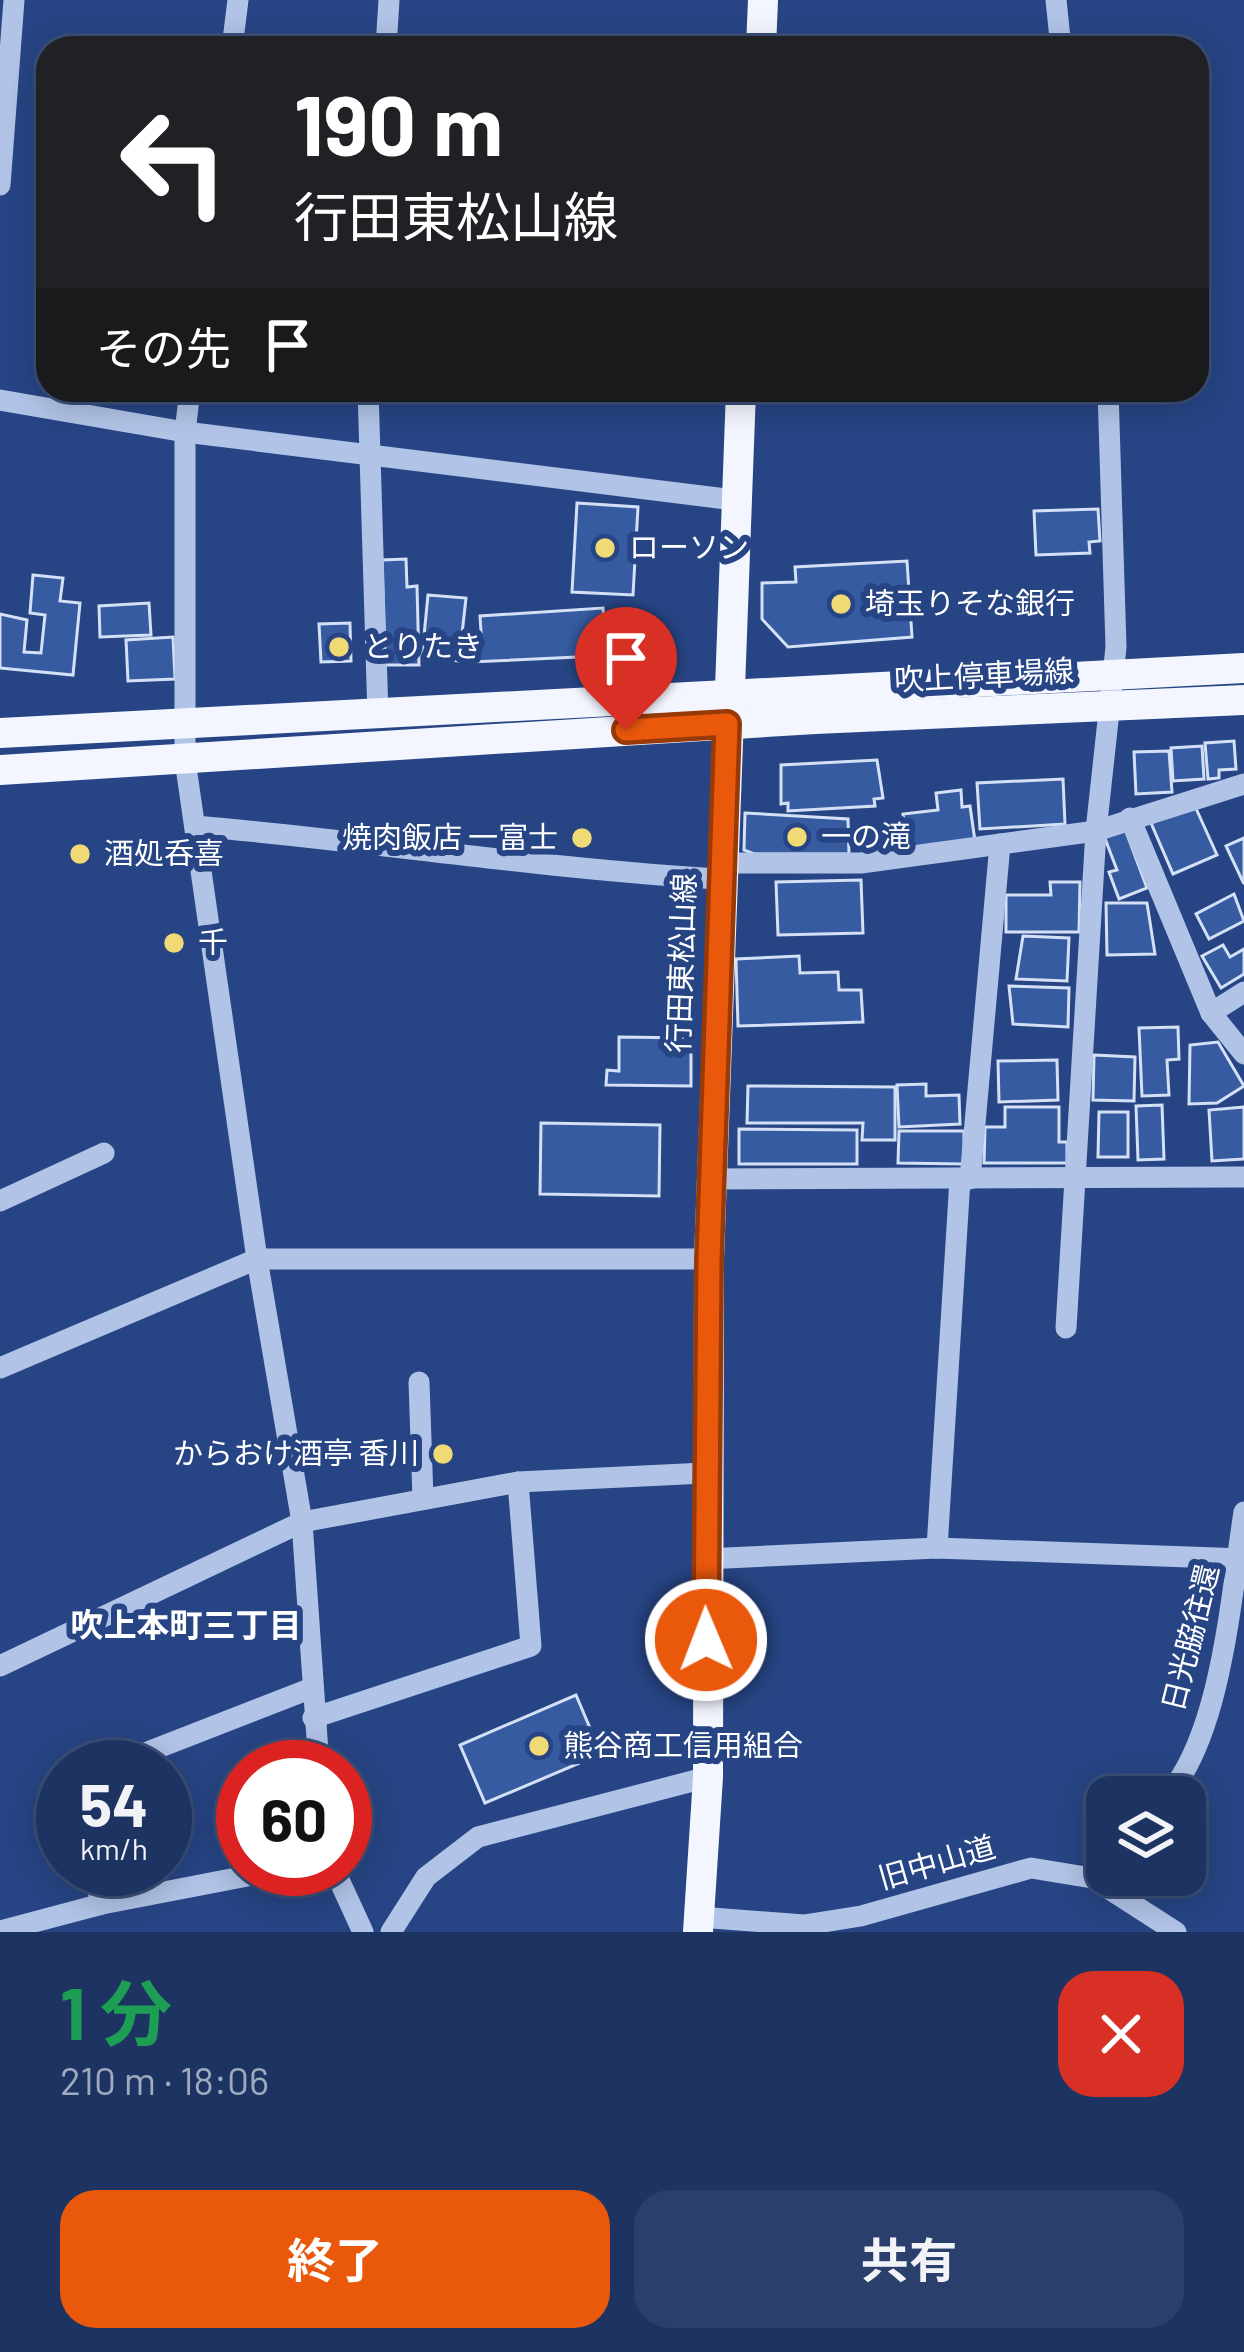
<!DOCTYPE html>
<html lang="ja">
<head>
<meta charset="utf-8">
<style>
  :root { --surface:#1d3463; --page:#2a3f6c; --text:#f1f3f6; --muted:#a0aabe; --line:#3b4f78; --accent:#ea580c }
  body { margin:0; font-family:Barlow,"Noto Sans JP",sans-serif; background:var(--page); color:var(--text); height:100vh; display:flex; flex-direction:column; font-size:45px; white-space:nowrap }
  * { box-sizing:border-box; margin:0 }
  p { font-size:39px; color:var(--muted) }
  .icon { flex:none; width:66px; height:66px; fill:none; stroke:currentColor; stroke-width:2; stroke-linecap:round; stroke-linejoin:round }
  .map { position:relative; height:1932px; overflow:hidden }
  .drawer { display:flex; flex-direction:column; background:var(--surface); flex:1 }
  .drawer>* { flex:none }
  .hud { position:absolute; left:36px; top:36px; width:1173px; height:366px; border-radius:36px; box-shadow:0 6px 30px #0003,0 0 0 3px var(--line); background:#202124; color:#fff; overflow:hidden }
  .controls { position:absolute; left:1086px; top:1776px; display:grid; gap:24px }
  .controls a { display:grid; place-items:center; width:120px; height:120px; border-radius:24px; background:var(--surface); box-shadow:0 6px 30px #0003,0 0 0 3px var(--line); font-size:60px }
  .speed { position:absolute; left:36px; top:1740px; display:flex; gap:24px; font-size:60px; font-weight:700; text-align:center }
  .speed>* { display:grid; place-content:center; width:156px; height:156px; border-radius:50%; background:var(--surface); box-shadow:0 6px 30px #0003,0 0 0 3px var(--line); line-height:1 }
  .speed small { font-size:30px; font-weight:400 }
  .speed .limit { border:18px solid #d22; background:#fff; color:#111 }
  .pin { position:absolute; display:grid; place-items:center; width:102px; height:102px; color:#fff; margin:-123px -51px; border-radius:50% 50% 50% 0; rotate:-45deg; box-shadow:0 0 12px #0007 }
  .pin .icon { rotate:45deg }
  .me { position:absolute; width:132px; margin:-66px; rotate:359deg; stroke-linejoin:round; filter:drop-shadow(0 0 9px #0008) }
  .turn { display:flex; align-items:center; gap:42px; height:252px; padding:0 60px; font-size:54px }
  .turn .icon { width:156px; height:156px; stroke-width:2.5 }
  .turn b { display:block; font-size:84px; line-height:102px }
  .then { display:flex; align-items:center; height:114px; padding:0 60px; background:#0003; gap:24px; font-size:45px }
  .round { display:grid; place-items:center; flex:none; width:126px; height:126px; border-radius:36px; background:var(--page) }
  .headline { display:flex; align-items:center; justify-content:space-between; height:204px; padding:0 60px }
  h1 { font-size:72px; font-weight:700; line-height:90px; color:#1e9e55 }
  .cta { display:flex; gap:24px; margin-top:auto; padding:24px 60px }
  .cta a { flex:1; height:138px; border-radius:36px; background:var(--accent); color:#fff; font-size:48px; font-weight:700; line-height:138px; text-align:center }
  .cta a+a { background:var(--page); color:var(--text) }
  .map>svg:first-child { display:block }
  .building { fill:#375ba1; stroke:#d4e0f6; stroke-width:3 }
  .lines { fill:none; stroke-linecap:round; stroke-linejoin:round }
  .minor { stroke:#b1c3e7; stroke-width:21 }
  .major { stroke:#f3f6fe; stroke-width:30 }
  .route-casing { stroke:#983908; stroke-width:30 }
  .route { stroke:#ea580c; stroke-width:21 }
  .poi-dot { fill:#f0da76; stroke:#274584; stroke-width:4.5 }
  .labels { text-anchor:middle; stroke-width:12; stroke-linejoin:round; paint-order:stroke }
  .poi-label { font-size:30px; fill:#fff; stroke:#274584; text-anchor:start }
  .street-label { font-size:30px; fill:#fff; stroke:#274584 }
  .neighbourhood-label { font-size:33px; font-weight:bold; fill:#fff; stroke:#274584 }
</style>
</head>
<body>
<div class="map">
<svg width="1244" height="1932" viewBox="0 0 1244 1932">
  <rect width="100%" height="100%" fill="#274584"/>
  <!-- building -->
  <g class="building">
    <path d="M577,503l61,4 -5,88 -61,-3z"/>
    <path d="M1098,509l2,32 -11,1 1,11 -54,2 -2,-44z"/>
    <path d="M406,559l1,28 10,-1 2,79h-34l-3,-105z"/>
    <path d="M907,561l5,76 -124,10 -26,-28v-36l34,-1 -1,-15z"/>
    <path d="M33,575l30,3 -3,23 20,2 -7,72 -73,-7v-54l27,6 -3,32 17,1 4,-38 -15,-2z"/>
    <path d="M428,595l38,3 -7,63 -37,-5z"/>
    <path d="M149,603l2,32 -51,2 -1,-31z"/>
    <path d="M603,608l1,16h11l5,31 -149,7 -1,-29 11,-1 -1,-16z"/>
    <path d="M350,623l1,38 -30,1 -2,-38z"/>
    <path d="M173,637l2,42 -47,2 -2,-41z"/>
    <path d="M1234,741l2,28 -17,1v8l-11,1 -3,-36z"/>
    <path d="M1202,746l2,33 -31,2 -2,-33z"/>
    <path d="M1169,751l3,41 -36,2 -2,-42z"/>
    <path d="M877,760l6,38 -9,1 1,7 -87,5v-8l-7,1v-39z"/>
    <path d="M1063,779l2,45 -85,5 -3,-46z"/>
    <path d="M961,790l1,17 8,-1 5,35 -68,7 -4,-34 35,-4 -2,-17z"/>
    <path d="M1194,804l23,51 -44,19 -22,-51z"/>
    <path d="M745,813l103,6 1,35h-95l-10,-4z"/>
    <path d="M1125,829l22,59 -28,11 -10,-27 8,-2 -13,-34z"/>
    <path d="M1244,838v46l-18,-38z"/>
    <path d="M861,880l2,53 -85,2 -2,-53z"/>
    <path d="M1050,882h30l-1,50h-73v-37h45z"/>
    <path d="M1234,894l10,27 -35,18 -13,-25z"/>
    <path d="M1106,903h41l8,51 -48,1z"/>
    <path d="M1023,936l46,2 -2,43 -51,-2z"/>
    <path d="M1223,945l7,12 14,-8v25l-23,14 -19,-32z"/>
    <path d="M799,956l1,17 38,-1 1,18h22l2,32 -125,4 -2,-67z"/>
    <path d="M1009,986l60,2 -1,39 -55,-3z"/>
    <path d="M1178,1027l1,32 -12,1 2,35 -27,1 -3,-68z"/>
    <path d="M619,1037l72,1v48l-85,-1 1,-15 12,1z"/>
    <path d="M1218,1042l26,44 -27,17 -28,1 1,-59z"/>
    <path d="M1094,1055l41,2 -1,44 -41,-1z"/>
    <path d="M1057,1060l1,40 -59,2 -1,-41z"/>
    <path d="M926,1084v12l33,-1 1,29 -61,3 -2,-42z"/>
    <path d="M748,1086l147,1v53h-33l1,-17h-116z"/>
    <path d="M1162,1105l2,54 -26,1 -2,-54z"/>
    <path d="M1005,1107h54v35h8v21h-83l1,-36h20z"/>
    <path d="M1244,1107v52l-32,2 -3,-51z"/>
    <path d="M1099,1112h29v45h-30z"/>
    <path d="M541,1123l119,2 -1,71 -119,-2z"/>
    <path d="M739,1129l118,1v34h-118z"/>
    <path d="M899,1131h65v33l-66,-1z"/>
    <path d="M576,1695l25,59 -116,49 -25,-58z"/>
  </g>
  <g class="lines">
    <!-- minor -->
    <g class="minor">
      <path d="M1056,0l5,48"/>
      <path d="M232,48l6,-48"/>
      <path d="M386,48l3,-48"/>
      <path d="M0,185l14,-185"/>
      <path d="M190,390l-5,42v328l72,499 45,263 17,245"/>
      <path d="M368,390l10,326"/>
      <path d="M0,400l185,32 549,68"/>
      <path d="M1130,818l81,195 33,41"/>
      <path d="M195,826c176,15 348,43 525,53"/>
      <path d="M720,863h141l235,-32 148,-47"/>
      <path d="M1211,1013l33,-21"/>
      <path d="M712,1179l532,-2"/>
      <path d="M970,1179l30,-335"/>
      <path d="M0,1201l104,-48"/>
      <path d="M1066,1328l30,-497 20,-184 -8,-257"/>
      <path d="M0,1368l257,-109h452"/>
      <path d="M419,1382l4,117"/>
      <path d="M937,1548l23,-369"/>
      <path d="M705,1559l232,-11 307,11"/>
      <path d="M0,1666l302,-144 216,-40 187,-9"/>
      <path d="M313,1718l218,-72 -13,-164"/>
      <path d="M109,1767l203,-79"/>
      <path d="M1166,1797c56,-62 65,-203 78,-285"/>
      <path d="M91,1869l11,35"/>
      <path d="M334,1869l29,63"/>
      <path d="M699,1917l105,8 57,-9 170,-48 61,10 84,54"/>
      <path d="M0,1931l102,-27 181,-35"/>
      <path d="M391,1932l35,-55 52,-40 230,-60"/>
    </g>
    <!-- major -->
    <g class="major">
      <path d="M761,48l2,-48"/>
      <path d="M0,733l1244,-65"/>
      <path d="M0,770l815,-51 429,-19"/>
      <path d="M698,1932l10,-155 1,-518 32,-869"/>
    </g>
  </g>
  <g class="lines">
    <!-- route casing -->
    <g class="route-casing">
      <path id="route" d="M626,730l101,-6 -18,535 -3,381"/>
    </g>
    <!-- route -->
    <use href="#route" class="route"/>
  </g>
  <!-- markers -->
  <g class="poi-dot">
    <circle cx="605" cy="548" r="12"/>
    <circle cx="841" cy="604" r="12"/>
    <circle cx="339" cy="647" r="12"/>
    <circle cx="797" cy="837" r="12"/>
    <circle cx="582" cy="838" r="12"/>
    <circle cx="80" cy="854" r="12"/>
    <circle cx="174" cy="943" r="12"/>
    <circle cx="443" cy="1454" r="12"/>
    <circle cx="539" cy="1746" r="12"/>
  </g>
  <g class="labels">
    <!-- poi labels -->
    <g class="poi-label">
      <text x="629" y="558">ローソン</text>
      <text x="865" y="614">埼玉りそな銀行</text>
      <text x="363" y="657">とりたき</text>
      <text x="821" y="847">一の滝</text>
      <text x="558" y="848" text-anchor="end">焼肉飯店 一富士</text>
      <text x="104" y="864">酒処呑喜</text>
      <text x="198" y="953">千</text>
      <text x="419" y="1464" text-anchor="end">からおけ酒亭 香川</text>
      <text x="563" y="1756">熊谷商工信用組合</text>
    </g>
    <!-- street labels -->
    <g class="street-label">
      <text transform="translate(984 676) rotate(-3)" y="10">吹上停車場線</text>
      <text transform="translate(682 963) rotate(-88)" y="10">行田東松山線</text>
      <text transform="translate(1191 1638) rotate(-76)" y="10">日光脇往還</text>
      <text transform="translate(937 1863) rotate(-16)" y="10">旧中山道</text>
    </g>
    <!-- neighbourhood labels -->
    <g class="neighbourhood-label">
      <text x="186" y="1637">吹上本町三丁目</text>
    </g>
  </g>
</svg>
<div class="controls">
<a><svg class="icon" aria-label="layers" viewBox="0 0 24 24"><path d="M12 4l9 5-9 5-9-5zM3 14l9 5 9-5"/></svg></a>
</div>
<div class="speed"><div>54<small>km/h</small></div><div class="limit">60</div></div>
<div class="pin" style="left:626px;top:730px;background:#d93025"><svg class="icon" aria-label="arrive" viewBox="0 0 24 24"><path d="M6 21V4h12l-3 4 3 4H6"/></svg></div>
<svg class="me" style="left:706px;top:1640px" viewBox="-20 -20 40 40"><circle r="17" fill="#ea580c" stroke="#fff" stroke-width="3"/><path d="M0-11L8 9 0 5-8 9z" fill="#fff"/></svg>
<div class="hud">
<div class="turn"><svg class="icon" aria-label="left" viewBox="0 0 24 24"><path d="M17 20v-9H6M10 6l-5 5 5 5"/></svg><div><b>190 m</b>行田東松山線</div></div>
<div class="then">その先<svg class="icon" aria-label="arrive" viewBox="0 0 24 24"><path d="M6 21V4h12l-3 4 3 4H6"/></svg></div>
</div>
</div>
<section class="drawer">
<div class="headline"><div><h1>1 分</h1><p>210 m · 18:06</p></div><a class="round" style="background:#d93025;color:#fff"><svg class="icon" aria-label="close" viewBox="0 0 24 24"><path d="M6 6l12 12M18 6L6 18"/></svg></a></div>
<div class="cta"><a>終了</a><a>共有</a></div>
</section>
</body>
</html>
